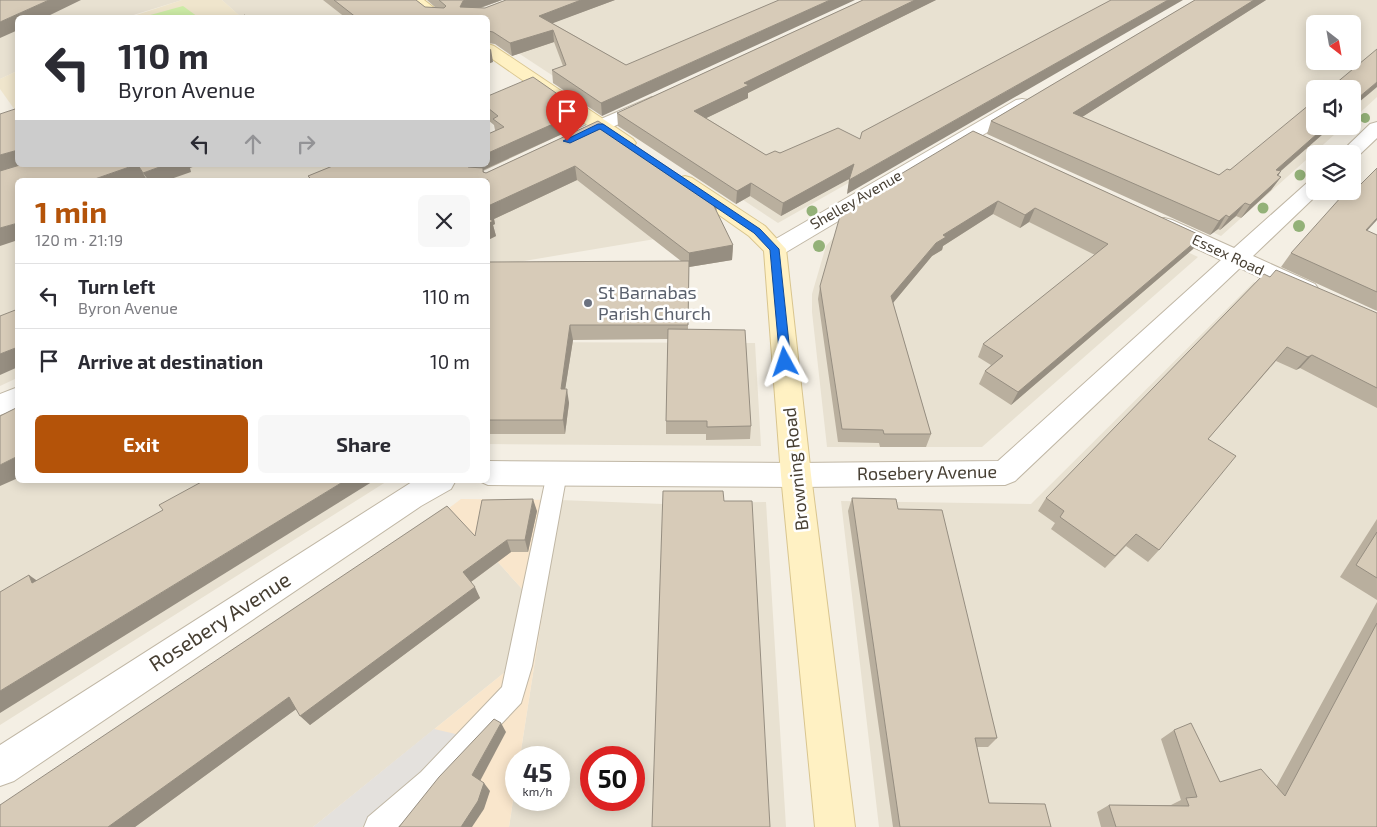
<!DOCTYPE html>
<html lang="en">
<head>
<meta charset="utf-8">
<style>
  :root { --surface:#fff; --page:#f7f7f7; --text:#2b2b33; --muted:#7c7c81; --line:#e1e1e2; --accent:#b45309 }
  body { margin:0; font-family:"Exo 2",sans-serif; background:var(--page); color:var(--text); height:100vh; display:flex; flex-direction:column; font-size:19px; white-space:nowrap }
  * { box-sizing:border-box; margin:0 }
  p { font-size:16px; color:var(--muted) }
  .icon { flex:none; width:28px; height:28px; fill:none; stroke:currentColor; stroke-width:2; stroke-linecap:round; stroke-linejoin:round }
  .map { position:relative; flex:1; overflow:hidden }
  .drawer { position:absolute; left:15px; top:178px; width:475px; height:305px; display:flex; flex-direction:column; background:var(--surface); border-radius:8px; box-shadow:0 2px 12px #0003 }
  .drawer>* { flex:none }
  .guide { position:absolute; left:15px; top:15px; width:475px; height:152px; border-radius:8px; box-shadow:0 2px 12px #0003; background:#fff; color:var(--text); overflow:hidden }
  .needle { width:32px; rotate:149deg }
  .controls { position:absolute; left:1306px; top:15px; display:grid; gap:10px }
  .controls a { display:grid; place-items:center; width:55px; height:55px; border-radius:8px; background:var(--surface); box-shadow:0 2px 12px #0003; font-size:25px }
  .speed { position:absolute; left:505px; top:746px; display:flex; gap:10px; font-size:25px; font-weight:700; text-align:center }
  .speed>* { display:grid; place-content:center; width:65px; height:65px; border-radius:50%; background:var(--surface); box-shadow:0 2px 12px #0003; line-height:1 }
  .speed small { font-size:12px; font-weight:400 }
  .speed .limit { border:8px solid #d22; background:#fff; color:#111 }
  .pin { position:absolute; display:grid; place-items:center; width:42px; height:42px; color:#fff; margin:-51px -21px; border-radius:50% 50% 50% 0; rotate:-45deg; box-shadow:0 0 5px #0007 }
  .pin .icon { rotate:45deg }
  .me { position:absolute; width:55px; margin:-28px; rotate:355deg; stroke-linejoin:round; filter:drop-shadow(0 0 4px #0008) }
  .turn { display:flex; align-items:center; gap:18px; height:105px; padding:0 20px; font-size:22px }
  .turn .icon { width:65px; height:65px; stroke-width:2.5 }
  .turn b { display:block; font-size:35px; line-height:42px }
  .lanes { display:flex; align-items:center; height:48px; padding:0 20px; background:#0003; justify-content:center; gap:25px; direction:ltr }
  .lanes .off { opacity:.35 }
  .round { display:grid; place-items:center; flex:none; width:52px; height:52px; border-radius:8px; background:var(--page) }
  .overview { display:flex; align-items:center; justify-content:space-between; height:85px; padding:0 20px }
  h1 { font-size:30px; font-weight:700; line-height:38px; color:var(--accent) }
  .action { display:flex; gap:10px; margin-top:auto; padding:10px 20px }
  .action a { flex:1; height:58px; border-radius:8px; background:var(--accent); color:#fff; font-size:20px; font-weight:700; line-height:58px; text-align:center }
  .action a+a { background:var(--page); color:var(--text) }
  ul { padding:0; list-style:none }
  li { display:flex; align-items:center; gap:15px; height:65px; padding:0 20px; border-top:1px solid var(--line) }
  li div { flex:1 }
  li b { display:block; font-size:19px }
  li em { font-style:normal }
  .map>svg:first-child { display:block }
  .residential { fill:#e8e1d1; fill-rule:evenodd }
  .commercial { fill:#f9e6cc }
  .education { fill:#efe5cc }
  .green { fill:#ceeda7 }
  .parking { fill:#e4e1dd }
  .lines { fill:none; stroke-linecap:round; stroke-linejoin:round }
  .lane-casing { stroke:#c0b7a5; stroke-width:2 }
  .street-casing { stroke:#c0b7a5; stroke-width:2 }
  .secondary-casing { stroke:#d9c58e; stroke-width:2 }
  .lane { fill:#fff; fill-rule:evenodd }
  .street { fill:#fff; fill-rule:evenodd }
  .secondary { fill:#fff1c3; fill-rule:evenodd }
  .tree { fill:#93b178 }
  .wall { fill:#b9af9e }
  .shaded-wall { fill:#968e81 }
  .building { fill:#d7cbb8; stroke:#968e81 }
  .route { fill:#1a73e8; stroke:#114b97 }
  .worship-dot { fill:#6b7280; stroke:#fff; stroke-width:2 }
  .labels { text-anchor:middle; stroke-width:5; stroke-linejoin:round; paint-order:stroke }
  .far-street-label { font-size:15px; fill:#473f33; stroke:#fff }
  .worship-label { font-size:18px; fill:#5b616d; stroke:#fff; text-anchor:start }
  .street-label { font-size:18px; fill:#473f33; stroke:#fff }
  .near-street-label { font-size:21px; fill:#473f33; stroke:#fff }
</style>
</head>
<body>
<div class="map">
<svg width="1377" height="827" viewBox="0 0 1377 827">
  <rect width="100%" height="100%" fill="#f4efe4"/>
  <!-- residential -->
  <g class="residential">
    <path d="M28,0h154l-55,17 -109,1 -1,53 -17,8v-66z"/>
    <path d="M222,0h170l24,17h-175z"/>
    <path d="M546,0h300l-244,108 -114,-75v-12z"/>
    <path d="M897,0h274l-393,223 -147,-97z"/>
    <path d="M1225,0h152v97l-24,22 -1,-30h-37v37h29l-123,110 -221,-100zM1315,24h37v37h-37z"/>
    <path d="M597,143l88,91 -197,33v-72z"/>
    <path d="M974,150l224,107 -216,190h-155l-15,-135v-18l14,-48 10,-11z"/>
    <path d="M82,165h403l-32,15h-413z"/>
    <path d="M17,188v190l-17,8v-192z"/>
    <path d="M1254,282l123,58v487h-498l-38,-326 190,3z"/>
    <path d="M505,342l250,1 6,103 -273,-2v-18z"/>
    <path d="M17,420l1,60h371l-389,245v-297z"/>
    <path d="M560,500l103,4 103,-2 20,325h-277l7,-46v19h43v-42l-39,-1zM591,758h43v42h-43z"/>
    <path d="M449,508l74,82 -13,78 -197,159h-313z"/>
  </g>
  <!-- commercial -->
  <path class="commercial" d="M461,499l99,1 -40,257 -4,1v23l-7,46h-196l197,-159 13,-78 -74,-82z"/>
  <!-- education -->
  <g class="education">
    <path d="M182,0h40l19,17 -114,1z"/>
    <path d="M17,71v42l-17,-24v-10z"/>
  </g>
  <!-- green -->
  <path class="green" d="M183,6l15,11h-55z"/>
  <!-- parking -->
  <path class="parking" d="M434,729l26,6 -47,49 -51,43h-49z"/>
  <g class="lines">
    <!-- lane casing -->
    <g class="lane-casing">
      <path id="lane" d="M557,465l7,2 3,6 -35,193 -11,37 -82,87 -41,37h-34l4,-10 53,-45 81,-85 45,-214 3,-6z"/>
    </g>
    <!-- street casing -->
    <g class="street-casing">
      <g id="street">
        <path d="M652,97l6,1 3,4 -3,4 -78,36h-14l-3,-4 3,-4z"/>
        <path d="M1022,99l6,1 3,4 -3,4 -245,146 -8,2 -8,-2 -3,-5 3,-5 249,-144z"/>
        <path d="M1377,122v16l-21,20 -4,1v-5h-13l31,-30z"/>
        <path d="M1315,180v11h6l-68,65 62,28 4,6 -4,6 -8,2 -8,-2 -59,-28 -225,213 -10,4 -209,2 -308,-2 -11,-5h11v-19l308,2 202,-2 223,-201 -65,-30 -3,-5 3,-5 8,-2 8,2 62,28 74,-66z"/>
        <path d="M18,387v22l-18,6v-21z"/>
        <path d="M415,480h41l-5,9 -30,17 -407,275 -14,5v-41z"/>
      </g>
    </g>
    <!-- secondary casing -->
    <g class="secondary-casing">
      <g id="secondary">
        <path d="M407,0h17l23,18h-18z"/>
        <path d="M488,44l6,2 139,93 3,4 -3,4h-14l-131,-91z"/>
        <path d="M685,176l7,2 73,48 21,23 25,226 44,352h-40l-34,-352 -17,-224 -15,-15 -71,-50 -3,-4 3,-4z"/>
      </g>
    </g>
    <!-- lane -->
    <use href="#lane" class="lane"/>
    <!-- street -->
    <use href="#street" class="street"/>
    <!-- secondary -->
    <use href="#secondary" class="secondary"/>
  </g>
  <!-- trees -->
  <g class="tree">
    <circle cx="1365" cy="118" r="5"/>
    <circle cx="1300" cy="175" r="5.5"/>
    <circle cx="1263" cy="208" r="5.5"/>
    <circle cx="812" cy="211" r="5.5"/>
    <circle cx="1299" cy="226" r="6"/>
    <circle cx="819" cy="246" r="6"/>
  </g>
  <!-- wall -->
  <g class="wall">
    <path d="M323,0h93l9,7 11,1 -9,-8h75l-21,8h4l21,-8h109l-63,23 74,42 -24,51 -49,-33 -1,-13 11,-4 -9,-24 -42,14 -17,-12 -7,-1v-25h-142z"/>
    <path d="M863,0h73l-188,93v5l-42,20 60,37 94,-16 -13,55 3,-16 -69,38 -31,-20 -14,8 -118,-78 -1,-13z"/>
    <path d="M1195,0h71l-184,117 137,58 96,-49h17l-51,45 -3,5 3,1 -10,13 -30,28 -5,-2 -16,14 -2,-1 -8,6 -223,-101 4,-13z"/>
    <path d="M488,96l96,28 -101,47 1,1 2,1 112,-52 119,80 -1,10 17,34 -1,15 -43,7 -1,62 63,97 -1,13 -44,1v-6h-40v-13l2,-82 -95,1 -8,49 4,14 -4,31h-77v-172l193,-1 -104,-81 -83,39 1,5 -2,1 3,11 -8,4v-60l-179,-2 -1,-2 25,-10 -1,-1h156l7,-35 -1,-5 -6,-5z"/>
    <path d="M973,131l229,105 -9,13 -182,156 -32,-21 6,-13 6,-6 -13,-8 5,-13 112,-89 -66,-33 -9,6 -27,-14 -50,32 -1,4 -10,6 -39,47 38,131 -5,13h-46l-1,-4 -41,-1 -20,-143 2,-13z"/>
    <path d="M1367,231l10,4v76l-96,-44 10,-14z"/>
    <path d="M1270,277l107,37v94l-77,-40 -4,2 -20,-9 -68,78 -49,111 -11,12 -22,-16 -21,22 -54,-39 4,-6 -17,-12 8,-13z"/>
    <path d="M852,498l46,11 99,229 -9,9h-11l12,56 62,24h-158l-45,-316z"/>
    <path d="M537,511l-9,41h-17l-40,30 9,16 -170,127 -14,-16 -161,118h-135l475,-291z"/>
    <path d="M1377,519v81l-37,-23z"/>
    <path d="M1377,602v225h-276l-4,-15 12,-7h62l10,-5 -20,-61 13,-9 46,52 56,5z"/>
  </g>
  <!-- shaded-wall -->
  <g class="shaded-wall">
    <path d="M49,0h32l-37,18h-26v12l-18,8v-16z"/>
    <path d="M466,0h36l-37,13 -5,-6 3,-6z"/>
    <path d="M581,0h34l-75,28 -1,-12z"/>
    <path d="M830,0h25l-253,116 -1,-13z"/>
    <path d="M915,0h21l-188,93v5l-54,26v-13l50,-28z"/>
    <path d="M1168,0h15l-336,194 2,-14z"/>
    <path d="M1254,0h12l-198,126 5,-13z"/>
    <path d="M553,30l1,12 -42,14 -2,-13z"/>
    <path d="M491,49l2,13 -5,2v-14z"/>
    <path d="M1377,82v5l-25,21v-5z"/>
    <path d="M582,111l2,13 -101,46 3,10 -18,-13 1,-2h19v-12z"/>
    <path d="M1326,126h6l-65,57 9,-13z"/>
    <path d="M17,150l1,15h3l-21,7v-17z"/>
    <path d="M854,164l-3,14 -70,38 2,-13z"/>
    <path d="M135,165h3l8,13 -7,2h-47z"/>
    <path d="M165,165h33l-8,3 1,4 -23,8h-20l-5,-7z"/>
    <path d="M575,166l2,14 -83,39 1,5 -2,1 3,11 -8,4v-34z"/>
    <path d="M1281,171l-8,13 8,-7 -10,13 -30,28 9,-13 27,-30z"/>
    <path d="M751,183l-1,13 -14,8 1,-13z"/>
    <path d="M717,201l-1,15 -3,-12z"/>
    <path d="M998,201l-5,13 -50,32 -1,4 -10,6 -45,54 4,-14 52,-61z"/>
    <path d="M1245,203l-9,13 -16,14 9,-13z"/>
    <path d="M1035,208l-6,14 -9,6 5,-13z"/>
    <path d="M1226,215l-8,14 -8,6 9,-14z"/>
    <path d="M1377,218v2l-22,24 11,-14z"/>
    <path d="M18,223v17l-18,6v-18z"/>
    <path d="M1202,236l-9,13 -182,156 7,-13z"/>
    <path d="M733,245l-1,15 -43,7v-14z"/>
    <path d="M570,325l3,15 -10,63 -2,-14z"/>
    <path d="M18,347v20l-18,8v-21z"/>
    <path d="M1312,355l-12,13 -4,2 12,-13z"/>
    <path d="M567,389l2,14 -4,31 -2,-14z"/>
    <path d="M18,456v22l-18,8v-21z"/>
    <path d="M346,480h29l-375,233v-22z"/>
    <path d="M533,499l4,12 -9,41 -3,-12z"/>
    <path d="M507,540l4,12 -43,32 -5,-12z"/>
    <path d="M29,575l17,12 -14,-4z"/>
    <path d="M475,587l5,11 -170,127 -10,-9z"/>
    <path d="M289,697l10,10 -164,120h-27z"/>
    <path d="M501,723l5,9 -27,51 -7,-8z"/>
    <path d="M484,783l6,8 -6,18 -12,18h-11z"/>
  </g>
  <!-- building -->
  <g class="building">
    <path d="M0,0h49l-49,22z"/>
    <path d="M334,0h82l9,7 19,1 2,-2 -7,-6h27l-3,1 -3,6 25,1 21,-8h75l-42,16 87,49 153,-65h51l-229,103 -49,-33 14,-5 -13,-35 -43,13 -17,-11 -5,-1v-13h-131z"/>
    <path d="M863,0h52l-171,83 5,2 -55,26 72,44 9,-4 5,2 58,-25 22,11 2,-7 249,-132h57l-319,180 5,-16 -71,39 -32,-20 -14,8 -120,-78z"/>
    <path d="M1195,0h59l-181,113 146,62 8,-6 3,1 85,-70v26h11l-50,44 5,1 -4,4 4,2 -31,28 -5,-2 -16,14 -3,-2 -7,6 -228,-100z"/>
    <path d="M245,15l3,3h-12z"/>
    <path d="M1377,49v33l-25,21v-14h-23z"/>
    <path d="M533,77l49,34 -94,42v-19l16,-7 -11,-8 5,-3 -10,-8v-12z"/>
    <path d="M15,109l3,4v37l-18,5v-41z"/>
    <path d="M598,121l119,80 -4,3 20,41 -44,8 -114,-87 -87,40v-26h-184l6,-2 -2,-2 27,-11h134l-1,2 15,1v4l3,1z"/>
    <path d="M973,131l229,105 -184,156 -33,-21 18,-15 -20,-12 125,-100 -73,-36 -10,7 -27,-14 -55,34 3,2 -10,6 -45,53 40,138h-47l-1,-4 -41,-1 -22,-143 22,-77z"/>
    <path d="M20,165h115l-43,15h-74v43l-18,5v-57z"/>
    <path d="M138,165h27l-22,8z"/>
    <path d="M1377,168v50l-11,12 11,5v57l-86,-39 51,-57 5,2z"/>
    <path d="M488,207l3,3 -3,2z"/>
    <path d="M488,218l5,3 -5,3z"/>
    <path d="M689,261l-1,64h-118l-9,64h6l-4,31h-75v-158z"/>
    <path d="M1276,270l101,43v75l-65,-33 -4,2 -21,-10 -79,92 28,17 -77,94 -23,-16 -21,22 -55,-39 4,-6 -18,-13 218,-224 6,3z"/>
    <path d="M18,309v38l-18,7v-38z"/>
    <path d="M668,329l77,1 6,96 -44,1v-6h-41z"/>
    <path d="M18,407v49l-18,9v-49z"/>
    <path d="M205,480h141l-346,211v-99l29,-17 3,8 131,-73 -4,-5z"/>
    <path d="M663,491h60l1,10h28l18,326h-118z"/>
    <path d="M852,498l44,1 2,10 44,1 55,228h-22l14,65 56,1 6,23h-151z"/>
    <path d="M533,499l-8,41h-18l-44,32 12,15 -175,129 -11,-19 -181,130h-108v-22l447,-299 28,30 7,-36z"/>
    <path d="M1377,532v46l-21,-13z"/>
    <path d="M1377,623v204h-261l-7,-22 80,1 -3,-8 11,-1 -23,-67 17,-7 29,59 41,-13 24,27z"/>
    <path d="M494,719l7,4 -29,52 12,8 -6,18 -17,26h-62l40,-50z"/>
  </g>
  <!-- route -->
  <path class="route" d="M598,124h5l157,105 19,20 12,113 -2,3h-8l-1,-3 -10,-112 -16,-17 -154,-104 -30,14 -7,-2z"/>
  <!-- markers -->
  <circle class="worship-dot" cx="588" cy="303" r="5"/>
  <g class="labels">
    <!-- far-street labels -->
    <g class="far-street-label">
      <text transform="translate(856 200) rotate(-30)" y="5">Shelley Avenue</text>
      <text transform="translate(1228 255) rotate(25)" y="5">Essex Road</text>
    </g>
    <!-- worship labels -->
    <g class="worship-label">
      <text x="598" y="299">St Barnabas<tspan x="598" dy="21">Parish Church</tspan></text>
    </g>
    <!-- street labels -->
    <g class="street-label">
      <text transform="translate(796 469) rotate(-96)" y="6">Browning Road</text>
      <text transform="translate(927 473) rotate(-1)" y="6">Rosebery Avenue</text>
    </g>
    <!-- near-street labels -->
    <g class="near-street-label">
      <text transform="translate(220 622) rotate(-33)" y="7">Rosebery Avenue</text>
    </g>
  </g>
</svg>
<div class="controls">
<a><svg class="needle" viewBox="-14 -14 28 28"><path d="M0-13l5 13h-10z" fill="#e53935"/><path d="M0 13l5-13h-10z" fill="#7c7c81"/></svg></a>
<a><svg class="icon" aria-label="sound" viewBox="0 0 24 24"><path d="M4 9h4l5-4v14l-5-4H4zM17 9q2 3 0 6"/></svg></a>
<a><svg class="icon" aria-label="layers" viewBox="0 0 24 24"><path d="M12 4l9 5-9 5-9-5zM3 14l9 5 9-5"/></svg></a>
</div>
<div class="speed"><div>45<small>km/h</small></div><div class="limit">50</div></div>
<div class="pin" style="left:567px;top:141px;background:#d93025"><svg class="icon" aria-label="arrive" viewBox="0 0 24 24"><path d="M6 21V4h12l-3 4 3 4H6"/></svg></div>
<svg class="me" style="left:785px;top:362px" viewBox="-20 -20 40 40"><path d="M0-17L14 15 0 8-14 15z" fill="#1a73e8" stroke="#fff" stroke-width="4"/></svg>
<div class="guide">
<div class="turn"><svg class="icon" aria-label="left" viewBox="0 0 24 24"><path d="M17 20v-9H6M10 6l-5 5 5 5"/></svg><div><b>110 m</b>Byron Avenue</div></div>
<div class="lanes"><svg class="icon" aria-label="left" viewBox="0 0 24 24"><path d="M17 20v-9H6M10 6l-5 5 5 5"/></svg><svg class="icon off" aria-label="ahead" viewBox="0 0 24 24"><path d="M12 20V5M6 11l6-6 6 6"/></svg><svg class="icon off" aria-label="right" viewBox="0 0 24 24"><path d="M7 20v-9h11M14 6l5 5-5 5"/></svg></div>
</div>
<section class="drawer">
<div class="overview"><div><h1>1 min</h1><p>120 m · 21:19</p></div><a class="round"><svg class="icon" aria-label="close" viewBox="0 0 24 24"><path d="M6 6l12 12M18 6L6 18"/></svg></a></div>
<ul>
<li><svg class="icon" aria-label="left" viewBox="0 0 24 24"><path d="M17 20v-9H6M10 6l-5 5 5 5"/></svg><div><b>Turn left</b><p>Byron Avenue</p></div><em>110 m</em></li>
<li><svg class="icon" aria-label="arrive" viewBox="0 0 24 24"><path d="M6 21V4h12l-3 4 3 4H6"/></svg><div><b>Arrive at destination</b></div><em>10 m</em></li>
</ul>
<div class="action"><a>Exit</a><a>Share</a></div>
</section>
</div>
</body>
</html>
